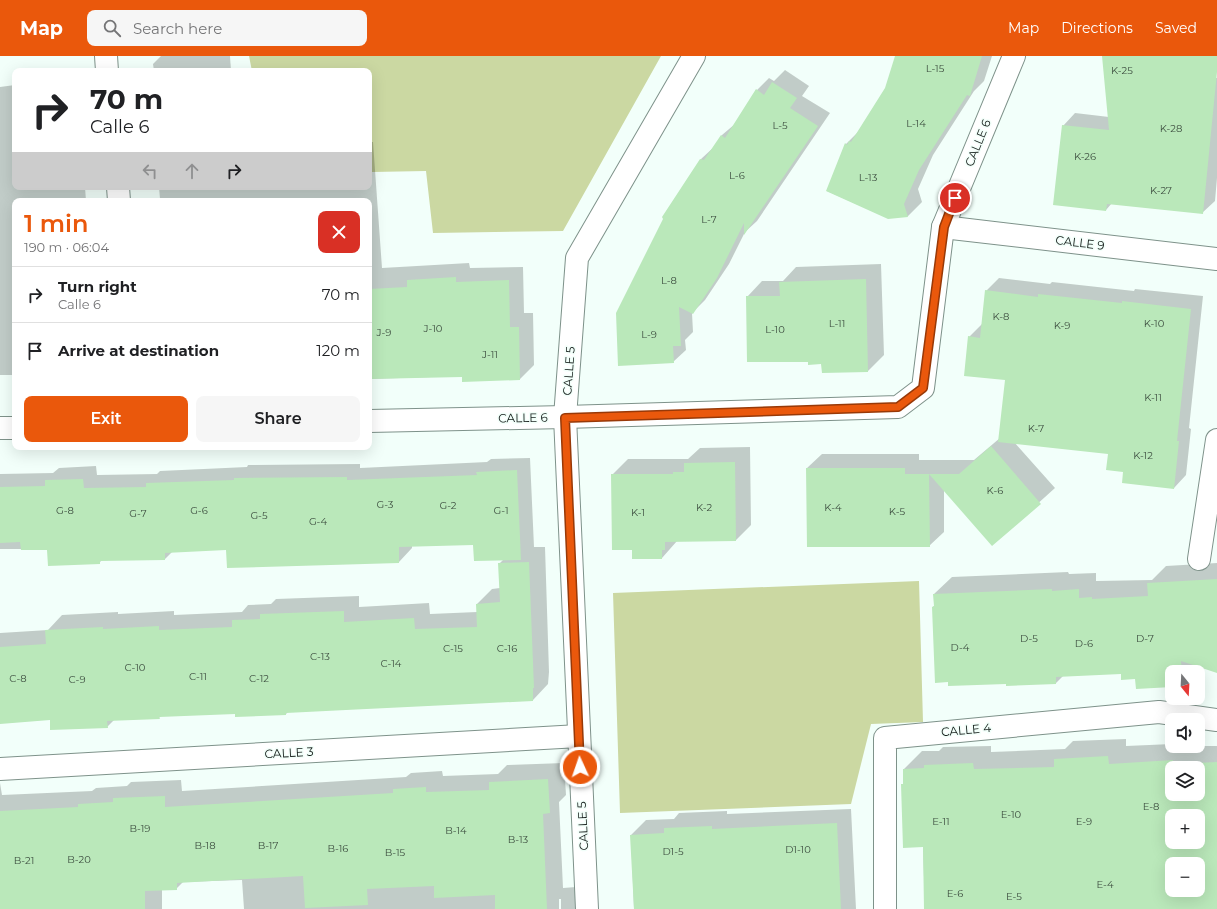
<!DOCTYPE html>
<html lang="en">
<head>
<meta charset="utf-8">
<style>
  :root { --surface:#fff; --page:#f6f6f6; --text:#202124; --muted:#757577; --line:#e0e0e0; --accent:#ea580c }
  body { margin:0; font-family:Montserrat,sans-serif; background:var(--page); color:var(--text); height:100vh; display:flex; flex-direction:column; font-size:15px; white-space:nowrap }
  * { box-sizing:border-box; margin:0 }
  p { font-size:13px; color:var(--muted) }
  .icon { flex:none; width:22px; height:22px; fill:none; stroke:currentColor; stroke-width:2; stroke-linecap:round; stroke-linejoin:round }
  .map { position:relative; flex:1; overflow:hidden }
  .drawer { position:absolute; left:12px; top:142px; width:360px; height:252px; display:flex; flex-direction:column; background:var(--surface); border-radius:8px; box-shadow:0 4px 16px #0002 }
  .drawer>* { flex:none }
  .guide { position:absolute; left:12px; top:12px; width:360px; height:122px; border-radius:8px; box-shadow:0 4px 16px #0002; background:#fff; color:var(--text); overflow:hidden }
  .needle { width:26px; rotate:162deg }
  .buttons { position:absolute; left:1165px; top:609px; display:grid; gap:8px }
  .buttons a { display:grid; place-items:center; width:40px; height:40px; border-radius:8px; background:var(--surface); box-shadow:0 4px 16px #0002; font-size:20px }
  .pin { position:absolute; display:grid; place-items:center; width:34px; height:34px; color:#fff; margin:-17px; border:2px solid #fff; border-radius:50%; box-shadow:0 1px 4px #0007 }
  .me { position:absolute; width:44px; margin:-22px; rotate:357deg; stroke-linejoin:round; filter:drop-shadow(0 0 3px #0008) }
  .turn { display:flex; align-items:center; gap:14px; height:84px; padding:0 12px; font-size:18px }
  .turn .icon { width:52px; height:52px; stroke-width:2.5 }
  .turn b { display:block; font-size:28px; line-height:34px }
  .lanes { display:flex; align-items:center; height:38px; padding:0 12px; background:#0003; justify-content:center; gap:20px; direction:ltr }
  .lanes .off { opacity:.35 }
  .round { display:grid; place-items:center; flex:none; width:42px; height:42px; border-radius:8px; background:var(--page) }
  .headline { display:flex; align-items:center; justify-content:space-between; height:68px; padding:0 12px }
  h1 { font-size:24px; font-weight:600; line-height:30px; color:var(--accent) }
  .primary-button { display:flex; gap:8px; margin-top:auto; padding:8px 12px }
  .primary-button a { flex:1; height:46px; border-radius:8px; background:var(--accent); color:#fff; font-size:16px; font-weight:600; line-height:46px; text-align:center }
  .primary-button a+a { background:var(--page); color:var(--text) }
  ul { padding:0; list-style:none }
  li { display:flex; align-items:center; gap:12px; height:56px; padding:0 12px; border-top:1px solid var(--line) }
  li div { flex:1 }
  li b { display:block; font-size:15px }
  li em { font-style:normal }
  header { display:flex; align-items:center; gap:24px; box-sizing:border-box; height:56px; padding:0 20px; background:var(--accent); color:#fff }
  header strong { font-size:19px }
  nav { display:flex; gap:22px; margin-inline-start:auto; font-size:14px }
  .search { width:280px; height:36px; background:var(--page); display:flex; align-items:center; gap:10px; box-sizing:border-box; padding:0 14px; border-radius:8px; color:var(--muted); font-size:15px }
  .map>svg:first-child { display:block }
  .green { fill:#cbd8a2 }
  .shadow { fill:#0003; fill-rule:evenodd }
  .building { fill:#bae8ba; fill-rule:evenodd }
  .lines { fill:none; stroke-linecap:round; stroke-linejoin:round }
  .minor-casing { stroke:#7e928a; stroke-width:24 }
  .minor { stroke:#fff; stroke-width:22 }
  .route-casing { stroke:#983908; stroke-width:10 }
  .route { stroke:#ea580c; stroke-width:7 }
  .labels { text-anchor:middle; stroke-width:3; stroke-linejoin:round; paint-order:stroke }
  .number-label { font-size:10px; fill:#3e4f41 }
  .street-label { font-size:12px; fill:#141c19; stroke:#f2fffa }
</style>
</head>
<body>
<header>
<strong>Map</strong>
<div class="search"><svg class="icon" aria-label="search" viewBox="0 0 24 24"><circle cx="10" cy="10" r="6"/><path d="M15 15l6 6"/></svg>Search here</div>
<nav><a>Map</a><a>Directions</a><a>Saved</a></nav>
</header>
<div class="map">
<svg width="1217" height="853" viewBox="0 0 1217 853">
  <rect width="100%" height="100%" fill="#f2fffa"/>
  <!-- green -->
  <g class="green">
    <path d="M249,0h412l-98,175 -130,2 -7,-62 -54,1 -3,-26v-75h-117z"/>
    <path d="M919,525l4,141 -52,2 -20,80 -231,9 -7,-220z"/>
  </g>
  <!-- shadow -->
  <g class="shadow">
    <path d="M161,0h69l1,15h-77l-1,-7z"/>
    <path d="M896,0h96l-8,25 -10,10 -41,64 -15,34 4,13 -14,14 -20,2 -61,-27 19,-47 14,-14 26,-42z"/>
    <path d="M1103,0h114v4l-67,11 67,7v100l-2,23 -13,12 -90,-10 -6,7 -43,-84 12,-13 34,4z"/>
    <path d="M785,14l24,16 -7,10 28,17 -73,108 -12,11 -16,32 -24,36 -13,13 1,19 -8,8 1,10 -13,12 -8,-144 -2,-1 38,-58 13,-12 8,-12 13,-11 22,-34 12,-12 5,3z"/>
    <path d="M15,29v102h70l1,14h-71v174h-15v-288z"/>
    <path d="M369,86h4l9,126 87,-5 1,5 53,-1 1,46h9l1,52 -14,14 -57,2v-5l-94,3v-178h-207l-2,-2 -1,-12h210z"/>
    <path d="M881,208l3,91 -16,16 -45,1 -1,-9 -13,-2 -62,-64 15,-16h21l13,-14z"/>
    <path d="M999,222l51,6 2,-2 82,9 1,-2 68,7 -14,132 2,1 -5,46 -12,13 -49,-17 -16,-18 -94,-10 40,45 -62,56 -49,-55v43l-15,14 -122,-78 15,-14h97v6h55l26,-22 6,-59 -37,-42 13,-13 4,-33z"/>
    <path d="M750,391l1,78 -15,15 -59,1 -15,17 -29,-9 -21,-74 16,-16h60l12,-11z"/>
    <path d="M530,402l4,89h11l4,125 -1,12 -15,16 -245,12 -2,2 -50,-1 -75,3 -2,2 -45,2 -7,7 -56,-8 -51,4v-90l48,-3 14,-15 56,-3v2l56,-3v4l68,-3 6,-7 23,-1 5,-5 83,-3v11l70,-4 1,11 47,-2v-8l15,-15 8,-1 -1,-24 4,-4 -29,-16 -62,2v2l-13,14 -172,-14 -55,4 -7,7 -63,1 -3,3 -51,-14h-48v-75l53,-1 6,-5 37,-2 1,9 60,-1 3,-3 87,-4 1,-2 112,-1v4l127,-6 4,-3z"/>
    <path d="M1217,507v109l-22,-7 -7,7h-16v13l-50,-12 -59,3 -7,7h-49l-74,-76 2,-2 -1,-11 18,-17 116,-5 1,2 27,-1v8l56,-1 14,-14z"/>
    <path d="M1126,683v7l46,-2v2h45v163h-292l-2,-63 -21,-61 2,-2v-14l18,-18h17l4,-4 48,-1v6l74,-3 8,-8zM1172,712h26v26h-26zM1172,760h26v26h-26zM1172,808h26v26h-26z"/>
    <path d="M564,707l2,32 -7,7 4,86 13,-1 1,22h-16v-10h-2v10h-315l-2,-29 -59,2 -7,7h-14v20h-162v-126l2,12 90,-4 4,-3 31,-2 4,-4 50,-2 1,11 224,-14 5,-4 31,-2 1,5 55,-2 9,-9z"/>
    <path d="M851,753l5,100h-222l-3,-74 15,-15 28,-1 5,-6 48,-2v3z"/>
  </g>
  <!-- building -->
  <g class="building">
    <path d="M895,0h87l-12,40 -3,-1 -48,75 -15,34 4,13 -20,2 -62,-28 19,-48 2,2 2,-4 2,1 34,-54z"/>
    <path d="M1102,0h115v16l-14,142 -96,-10 -1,7 -53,-6 9,-80 47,5z"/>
    <path d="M772,26l25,16 -7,10 28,18 -74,109v-12l-27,55 -24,36 -14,-7 2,39h-8l1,17 -56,3 -2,-53 47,-94 -1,-2 38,-58 4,1 17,-25 4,3 31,-49 8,6z"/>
    <path d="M456,221v5l53,-2 1,47h9l1,53 -58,2v-5l-93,2v-90l38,-2v-7z"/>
    <path d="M866,223l2,93 -46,1 -1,-9 -13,1v-3h-61l-1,-66h34l-1,-14z"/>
    <path d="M985,234l53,7v-3l84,9v-2l69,8 -14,132h2l-5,48 -52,-6 1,-11 -17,-2 2,-16 -110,-12 7,-62 -41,-4 4,-40 12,2z"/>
    <path d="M991,390l50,58 -49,42 -63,-72 1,73h-123l-1,-79h99v6h54z"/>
    <path d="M735,406l1,79 -71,1v8h-3v9h-30v-9h-20l-1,-76h62v-2h11v-9z"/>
    <path d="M517,414l4,90 -47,1 -1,-16 -74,2v16l-172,5 -1,-18 -61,3v7l-65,1v3l-52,2 -1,-16h-26l-1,-8 -20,1v-56l45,-1v-6l38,-1 1,9 62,-1v-4l88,-3v-2l113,-1v3l130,-5 -1,-3z"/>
    <path d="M529,506l5,126h-1v13l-187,9 -60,3v2l-51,2v-3l-76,3 1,2 -53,2 1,7 -58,2v-10l-50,4v-77l46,-3 -1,-14 58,-3v2l56,-3v4l73,-3v-7l28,-1v-5l84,-3v11l70,-4 1,11 62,-2 -1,-23 24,-2 -2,-39z"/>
    <path d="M1217,523v94l-36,-12 1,11h-10v15l-36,2 -1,-10 -14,1v-6l-65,3v7l-50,2v-2l-58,2v-4l-13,1 -3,-76 2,-1 -1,-12 119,-5v2l27,-2v9l13,-1v2l56,-3 -1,-13z"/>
    <path d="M1108,700l1,8 64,-4v4l44,-2v147h-293l-1,-62 -20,1 -2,-64h2v-15l21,-1v-3l49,-2 1,6 80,-2v-8zM1172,712h26v26h-26zM1172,760h26v26h-26zM1172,808h26v26h-26z"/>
    <path d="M548,723l2,34 -7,1 4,95h-52v-14l-61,3v-12l-67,3 1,16 -63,3 -2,-32 -126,7v7l-32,1v18h-145v-98l78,-4v-3l35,-2v-4l52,-2v11l228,-14v-4l33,-2v5l63,-2v-8z"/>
    <path d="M837,767l4,86h-207l-4,-74 34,-2v-5l48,-2v3z"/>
  </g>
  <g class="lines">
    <!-- minor casing -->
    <g class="minor-casing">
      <g id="minor">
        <path d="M106,0l1,15"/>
        <path d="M118,131l1,14"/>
        <path d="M943,171l274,32"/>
        <path d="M369,365l196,-4 333,-10 25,-19 20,-161 71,-171"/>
        <path d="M0,372h15"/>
        <path d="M1199,503l18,-119"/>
        <path d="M0,713l579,-33"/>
        <path d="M587,853l-22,-492 12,-159 117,-202"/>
        <path d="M885,853v-171l274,-26 58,8"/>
      </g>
    </g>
    <!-- minor -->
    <use href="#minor" class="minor"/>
  </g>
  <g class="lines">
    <!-- route casing -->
    <g class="route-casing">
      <path id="route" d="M580,711l-15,-349 333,-11 25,-19 21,-161 11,-29"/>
    </g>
    <!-- route -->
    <use href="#route" class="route"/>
  </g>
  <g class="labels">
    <!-- number labels -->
    <g class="number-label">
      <text x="935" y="16">L-15</text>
      <text x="1122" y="18">K-25</text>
      <text x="916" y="71">L-14</text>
      <text x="780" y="73">L-5</text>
      <text x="1171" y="76">K-28</text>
      <text x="1085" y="104">K-26</text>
      <text x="737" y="123">L-6</text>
      <text x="868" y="125">L-13</text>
      <text x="1161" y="138">K-27</text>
      <text x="709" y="167">L-7</text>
      <text x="669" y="228">L-8</text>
      <text x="1001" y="264">K-8</text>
      <text x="837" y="271">L-11</text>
      <text x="1154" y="271">K-10</text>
      <text x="1062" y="273">K-9</text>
      <text x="433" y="276">J-10</text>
      <text x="775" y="277">L-10</text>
      <text x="384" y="280">J-9</text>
      <text x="649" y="282">L-9</text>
      <text x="490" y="302">J-11</text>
      <text x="1153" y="345">K-11</text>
      <text x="1036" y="376">K-7</text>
      <text x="1143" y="403">K-12</text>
      <text x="995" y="438">K-6</text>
      <text x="385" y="452">G-3</text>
      <text x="448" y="453">G-2</text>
      <text x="704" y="455">K-2</text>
      <text x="833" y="455">K-4</text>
      <text x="65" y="458">G-8</text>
      <text x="199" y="458">G-6</text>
      <text x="501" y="458">G-1</text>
      <text x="897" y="459">K-5</text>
      <text x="638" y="460">K-1</text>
      <text x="138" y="461">G-7</text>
      <text x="259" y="463">G-5</text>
      <text x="318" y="469">G-4</text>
      <text x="1029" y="586">D-5</text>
      <text x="1145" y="586">D-7</text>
      <text x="1084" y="591">D-6</text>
      <text x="960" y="595">D-4</text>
      <text x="453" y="596">C-15</text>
      <text x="507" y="596">C-16</text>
      <text x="320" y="604">C-13</text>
      <text x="391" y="611">C-14</text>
      <text x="135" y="615">C-10</text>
      <text x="198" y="624">C-11</text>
      <text x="18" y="626">C-8</text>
      <text x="259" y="626">C-12</text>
      <text x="77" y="627">C-9</text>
      <text x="1151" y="754">E-8</text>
      <text x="1011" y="762">E-10</text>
      <text x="941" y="769">E-11</text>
      <text x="1084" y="769">E-9</text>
      <text x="140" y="776">B-19</text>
      <text x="456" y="778">B-14</text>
      <text x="518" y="787">B-13</text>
      <text x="205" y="793">B-18</text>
      <text x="268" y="793">B-17</text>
      <text x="338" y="796">B-16</text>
      <text x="798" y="797">D1-10</text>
      <text x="673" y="799">D1-5</text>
      <text x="395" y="800">B-15</text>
      <text x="79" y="807">B-20</text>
      <text x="24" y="808">B-21</text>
      <text x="1105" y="832">E-4</text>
      <text x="955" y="841">E-6</text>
      <text x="1014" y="844">E-5</text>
    </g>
    <!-- street labels -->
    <g class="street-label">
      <text transform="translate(978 87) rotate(-68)" y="4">CALLE 6</text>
      <text transform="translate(1080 187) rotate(7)" y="4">CALLE 9</text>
      <text transform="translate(569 315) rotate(-86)" y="4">CALLE 5</text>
      <text transform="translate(523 362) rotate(-1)" y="4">CALLE 6</text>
      <text transform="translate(966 674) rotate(-5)" y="4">CALLE 4</text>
      <text transform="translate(289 697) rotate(-3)" y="4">CALLE 3</text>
      <text transform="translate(583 770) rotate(-93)" y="4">CALLE 5</text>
    </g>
  </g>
</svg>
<div class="buttons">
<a><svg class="needle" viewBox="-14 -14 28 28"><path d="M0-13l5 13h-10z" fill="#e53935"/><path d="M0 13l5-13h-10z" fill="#757577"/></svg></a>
<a><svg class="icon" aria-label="sound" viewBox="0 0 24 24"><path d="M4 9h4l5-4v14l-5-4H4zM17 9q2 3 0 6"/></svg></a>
<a><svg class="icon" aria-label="layers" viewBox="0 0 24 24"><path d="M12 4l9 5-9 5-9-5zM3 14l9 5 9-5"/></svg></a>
<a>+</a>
<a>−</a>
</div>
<div class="pin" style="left:955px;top:142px;background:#d93025"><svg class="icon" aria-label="arrive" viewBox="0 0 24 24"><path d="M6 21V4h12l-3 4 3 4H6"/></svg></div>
<svg class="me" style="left:580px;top:711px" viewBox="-20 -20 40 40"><circle r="17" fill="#ea580c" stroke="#fff" stroke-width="3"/><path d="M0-11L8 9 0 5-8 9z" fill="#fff"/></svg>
<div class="guide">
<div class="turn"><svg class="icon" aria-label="right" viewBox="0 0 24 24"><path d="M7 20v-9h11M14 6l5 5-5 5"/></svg><div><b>70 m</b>Calle 6</div></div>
<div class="lanes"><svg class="icon off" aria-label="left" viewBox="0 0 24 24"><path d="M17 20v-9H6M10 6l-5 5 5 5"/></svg><svg class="icon off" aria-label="ahead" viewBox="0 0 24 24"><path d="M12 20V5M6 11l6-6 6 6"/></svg><svg class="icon" aria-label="right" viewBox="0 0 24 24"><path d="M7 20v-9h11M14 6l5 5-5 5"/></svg></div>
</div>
<section class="drawer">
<div class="headline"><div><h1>1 min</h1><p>190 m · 06:04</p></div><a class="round" style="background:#d93025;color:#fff"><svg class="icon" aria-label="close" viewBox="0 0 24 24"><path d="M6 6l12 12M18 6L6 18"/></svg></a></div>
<ul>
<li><svg class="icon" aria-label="right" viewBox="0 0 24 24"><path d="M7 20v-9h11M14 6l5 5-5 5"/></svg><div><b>Turn right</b><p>Calle 6</p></div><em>70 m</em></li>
<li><svg class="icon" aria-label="arrive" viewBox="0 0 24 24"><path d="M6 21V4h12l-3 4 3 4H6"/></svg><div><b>Arrive at destination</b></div><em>120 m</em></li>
</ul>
<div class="primary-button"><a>Exit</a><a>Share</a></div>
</section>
</div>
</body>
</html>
